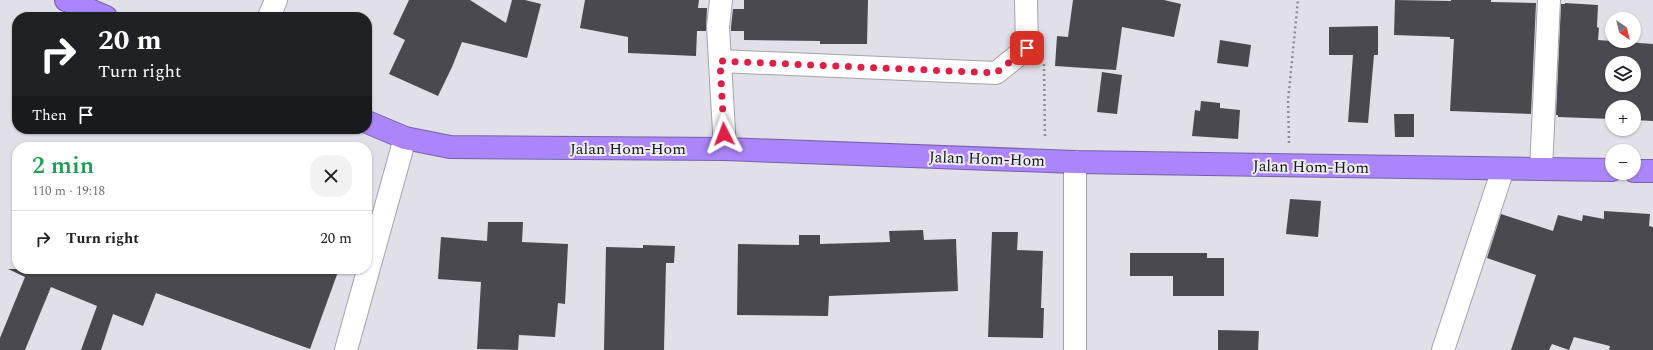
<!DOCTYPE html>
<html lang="en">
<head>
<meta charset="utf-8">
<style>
  :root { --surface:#fff; --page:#f2f2f2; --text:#202124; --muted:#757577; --line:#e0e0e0 }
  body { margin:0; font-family:Spectral,serif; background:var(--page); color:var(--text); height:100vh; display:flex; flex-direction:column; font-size:15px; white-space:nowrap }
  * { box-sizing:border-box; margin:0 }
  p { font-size:13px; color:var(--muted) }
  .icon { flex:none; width:22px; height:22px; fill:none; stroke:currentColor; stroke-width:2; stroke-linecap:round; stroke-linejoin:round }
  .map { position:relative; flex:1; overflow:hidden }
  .sheet { position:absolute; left:12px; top:142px; width:360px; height:132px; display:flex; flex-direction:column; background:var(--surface); border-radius:16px; box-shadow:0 1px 3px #0004 }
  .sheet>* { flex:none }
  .top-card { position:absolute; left:12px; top:12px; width:360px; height:122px; border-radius:16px; box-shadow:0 1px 3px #0004; background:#202124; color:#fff; overflow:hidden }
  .needle { width:26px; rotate:145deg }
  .tools { position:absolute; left:1605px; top:12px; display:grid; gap:8px }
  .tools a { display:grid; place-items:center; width:36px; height:36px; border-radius:50%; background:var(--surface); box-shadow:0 1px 3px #0004; font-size:20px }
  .pin { position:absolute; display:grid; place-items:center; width:34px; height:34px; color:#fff; margin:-17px; border-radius:8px; box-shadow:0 2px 6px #0006 }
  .me { position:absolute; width:44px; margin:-22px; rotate:357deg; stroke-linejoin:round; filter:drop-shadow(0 0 3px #0008) }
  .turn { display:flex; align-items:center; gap:14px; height:84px; padding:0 20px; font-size:18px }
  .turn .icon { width:52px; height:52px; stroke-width:2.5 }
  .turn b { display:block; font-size:28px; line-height:34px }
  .then { display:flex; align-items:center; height:38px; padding:0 20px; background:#0003; gap:8px; font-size:15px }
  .round { display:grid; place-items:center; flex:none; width:42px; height:42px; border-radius:16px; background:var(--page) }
  .headline { display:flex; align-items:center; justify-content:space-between; height:68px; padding:0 20px }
  h1 { font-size:24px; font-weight:600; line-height:30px; color:#1e9e55 }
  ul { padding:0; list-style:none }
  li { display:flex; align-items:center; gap:12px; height:56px; padding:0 20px; border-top:1px solid var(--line) }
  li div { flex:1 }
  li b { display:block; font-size:15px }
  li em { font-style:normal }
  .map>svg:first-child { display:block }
  .building { fill:#4b4950; fill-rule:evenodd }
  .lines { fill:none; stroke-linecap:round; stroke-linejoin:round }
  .minor-casing { stroke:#a4a2aa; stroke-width:24 }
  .highway-casing { stroke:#775fab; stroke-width:24 }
  .path { stroke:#8f8d94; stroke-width:2.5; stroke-dasharray:2 3; stroke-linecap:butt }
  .minor { stroke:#fff; stroke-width:22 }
  .highway { stroke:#ab86fa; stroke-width:22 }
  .route { stroke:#e11d48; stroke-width:7; stroke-dasharray:0 12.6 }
  .labels { text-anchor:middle; stroke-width:4; stroke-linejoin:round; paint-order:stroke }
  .street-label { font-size:16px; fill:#171619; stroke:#eeecf5 }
</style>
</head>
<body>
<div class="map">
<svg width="1653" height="350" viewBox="0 0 1653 350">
  <rect width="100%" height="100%" fill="#e1dfe8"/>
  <!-- building -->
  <g class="building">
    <path d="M409,0h61l36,23 6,-23h13l16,4 -14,54 -65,-16 -10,25 -14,29 -49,-22 16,-34 -12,-6z"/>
    <path d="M585,0h114l-1,8h9l-1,23h-9l-1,25 -68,-3v-16l-48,-9z"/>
    <path d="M744,0h124l-1,44h-47v-3l-76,-1v-9h-13v-4l2,-18h11z"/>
    <path d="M1073,0h91l17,4 -7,33 -52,-10 -6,43 -61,-4 2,-30 11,1z"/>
    <path d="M1395,0l56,1v-1h40v2l45,1 -5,111 -81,-3 4,-72h-4v-2l-56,-2z"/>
    <path d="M1565,3l33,2 -1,22 2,1 -1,12 55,4v77l-19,-1v-13h-22v12l-54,-2v-2h-2l5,-111h4zM1612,63h22v22h-22z"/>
    <path d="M1378,26v29h-4l-6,68 -20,-1 5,-67h-24v-28z"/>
    <path d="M1220,40l31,5 -3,22 -31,-4z"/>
    <path d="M1102,72l20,3 -5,39 -20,-2z"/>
    <path d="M1201,101l19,2v5l20,2 -2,29 -46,-3 3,-26 5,1z"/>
    <path d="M1394,114h20v23h-19z"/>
    <path d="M1290,199l31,2 -3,36 -32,-3z"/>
    <path d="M1604,211l46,3 -1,12 4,1v123h-44l1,-4 -36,-9 -5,13 -17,-6 -3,6h-38l25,-75 -49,-17 14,-44 52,17 5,-16 24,6 1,-6 21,4z"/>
    <path d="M488,222h35l-1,20 46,2 -3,60 -7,-1 -3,34 -36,-2 -1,15 -41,-1 4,-67 -43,-3 3,-42 46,4z"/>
    <path d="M923,230l1,10 32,-1 2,52 -129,5 -1,20 -91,-1 1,-71 61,1v-10h21v9l70,-2 -1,-11z"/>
    <path d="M992,232h26l-1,18 26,1 -2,57h3l-1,30 -55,-1z"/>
    <path d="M643,245l32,1 -1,17h-8l-2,87h-60l2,-103 37,1z"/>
    <path d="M1130,253h77v5h17v38h-51v-20h-43z"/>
    <path d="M8,269h331l-29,80 -154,-56 -13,33 -30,-12 -12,36h-20l16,-44 -46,-19 -26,63h-25v-12l25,-61z"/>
    <path d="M1218,330l41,1 -1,19h-40z"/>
  </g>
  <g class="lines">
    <!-- minor casing -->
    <g class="minor-casing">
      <g id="minor">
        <path d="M721,0l-3,27 7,122"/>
        <path d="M269,17l7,-17"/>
        <path d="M720,61l276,12 31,-25 -1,-48"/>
        <path d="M1075,162v188"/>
        <path d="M1541,169l8,-169"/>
        <path d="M346,350l59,-212"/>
        <path d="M1443,350l60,-181"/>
      </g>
    </g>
    <!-- highway casing -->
    <g class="highway-casing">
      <g id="highway">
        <path d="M66,0l40,17"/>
        <path d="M367,122l38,16 45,9 275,2 350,13 537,8"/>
        <path d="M1634,171h19"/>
      </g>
    </g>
    <!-- path -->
    <g class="path">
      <path d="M1044,64l1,73"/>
      <path d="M1289,143l-1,-42 10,-101"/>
    </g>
    <!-- minor -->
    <use href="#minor" class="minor"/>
    <!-- highway -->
    <use href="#highway" class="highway"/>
  </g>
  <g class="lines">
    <!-- route -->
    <path class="route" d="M724,134l-4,-73 276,12 31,-25"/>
  </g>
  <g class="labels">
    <!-- street labels -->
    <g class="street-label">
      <text x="628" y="154">Jalan Hom-Hom</text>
      <text transform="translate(987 158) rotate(2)" y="6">Jalan Hom-Hom</text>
      <text transform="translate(1311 166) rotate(1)" y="6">Jalan Hom-Hom</text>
    </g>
  </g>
</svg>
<div class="tools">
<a><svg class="needle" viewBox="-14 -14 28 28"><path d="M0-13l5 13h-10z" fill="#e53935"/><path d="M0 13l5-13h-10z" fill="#757577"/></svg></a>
<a><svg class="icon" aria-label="layers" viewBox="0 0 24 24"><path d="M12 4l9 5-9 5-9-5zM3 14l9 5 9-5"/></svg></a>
<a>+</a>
<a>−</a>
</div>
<div class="pin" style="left:1027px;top:48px;background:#d93025"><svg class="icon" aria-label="arrive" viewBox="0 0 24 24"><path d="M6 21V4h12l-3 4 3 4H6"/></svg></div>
<svg class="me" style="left:724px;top:134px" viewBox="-20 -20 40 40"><path d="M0-17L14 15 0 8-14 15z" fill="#e11d48" stroke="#fff" stroke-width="4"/></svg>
<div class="top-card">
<div class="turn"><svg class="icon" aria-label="right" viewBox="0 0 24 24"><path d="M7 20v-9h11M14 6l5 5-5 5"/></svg><div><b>20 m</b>Turn right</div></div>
<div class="then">Then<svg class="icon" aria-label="arrive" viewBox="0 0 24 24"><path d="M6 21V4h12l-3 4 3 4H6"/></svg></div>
</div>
<section class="sheet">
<div class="headline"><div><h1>2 min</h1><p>110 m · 19:18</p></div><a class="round"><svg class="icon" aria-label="close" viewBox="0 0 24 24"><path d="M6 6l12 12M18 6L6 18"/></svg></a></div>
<ul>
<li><svg class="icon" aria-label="right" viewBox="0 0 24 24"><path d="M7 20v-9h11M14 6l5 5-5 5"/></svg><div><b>Turn right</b></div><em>20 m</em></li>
</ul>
</section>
</div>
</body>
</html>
